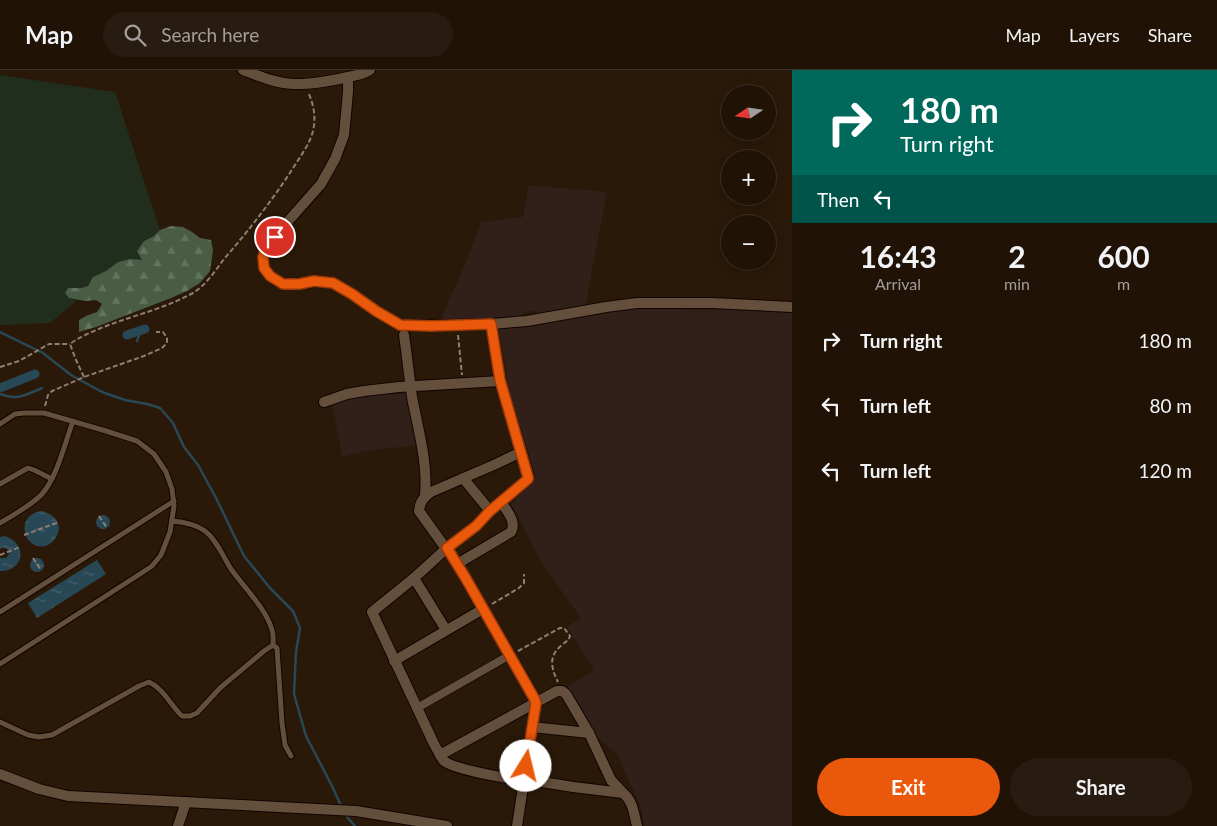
<!DOCTYPE html>
<html lang="en">
<head>
<meta charset="utf-8">
<style>
  :root { --surface:#201306; --page:#281c10; --text:#f1f3f6; --muted:#a29e9b; --line:#3d3228; --accent:#ea580c }
  body { margin:0; font-family:Lato,sans-serif; background:var(--page); color:var(--text); height:100vh; display:flex; flex-direction:column; font-size:19px; white-space:nowrap }
  * { box-sizing:border-box; margin:0 }
  p { font-size:16px; color:var(--muted) }
  .icon { flex:none; width:28px; height:28px; fill:none; stroke:currentColor; stroke-width:2; stroke-linecap:round; stroke-linejoin:round }
  .map { position:relative; flex:1; overflow:hidden }
  .panel { display:flex; flex-direction:column; background:var(--surface); width:425px }
  .panel>* { flex:none }
  .hud { background:#00695c; color:#fff; overflow:hidden }
  .needle { width:32px; rotate:257deg }
  .controls { position:absolute; left:721px; top:15px; display:grid; gap:10px }
  .controls a { display:grid; place-items:center; width:55px; height:55px; border-radius:50%; background:var(--surface); box-shadow:0 2px 12px #0003,0 0 0 1px var(--line); font-size:25px }
  .pin { position:absolute; display:grid; place-items:center; width:42px; height:42px; color:#fff; margin:-21px; border:2px solid #fff; border-radius:50%; box-shadow:0 1px 5px #0007 }
  .me { position:absolute; width:55px; margin:-28px; rotate:9deg; stroke-linejoin:round; filter:drop-shadow(0 0 4px #0008) }
  .turn { display:flex; align-items:center; gap:18px; height:105px; padding:0 25px; font-size:22px }
  .turn .icon { width:65px; height:65px; stroke-width:2.5 }
  .turn b { display:block; font-size:35px; line-height:42px }
  .then { display:flex; align-items:center; height:48px; padding:0 25px; background:#0003; gap:10px; font-size:19px }
  .eta { display:flex; justify-content:space-evenly; align-items:center; height:85px; text-align:center }
  .eta b { font-size:30px; font-weight:700; line-height:35px }
  .primary-button { display:flex; gap:10px; margin-top:auto; padding:10px 25px }
  .primary-button a { flex:1; height:58px; border-radius:30px; background:var(--accent); color:#fff; font-size:20px; font-weight:700; line-height:58px; text-align:center }
  .primary-button a+a { background:var(--page); color:var(--text) }
  ul { padding:0; list-style:none }
  li { display:flex; align-items:center; gap:15px; height:65px; padding:0 25px }
  li div { flex:1 }
  li b { display:block; font-size:19px }
  li em { font-style:normal }
  header { display:flex; align-items:center; gap:30px; box-sizing:border-box; height:70px; padding:0 25px; background:var(--surface); border-bottom:1px solid var(--line) }
  header strong { font-size:24px }
  nav { display:flex; gap:28px; margin-inline-start:auto; font-size:18px }
  .search { width:350px; height:45px; background:var(--page); display:flex; align-items:center; gap:12px; box-sizing:border-box; padding:0 18px; border-radius:28px; color:var(--muted); font-size:19px }
  main { display:flex; flex:1; min-height:0 }
  .map>svg:first-child { display:block }
  .industrial { fill:#311f1a }
  .green { fill:#212e1e }
  .forest { fill:url(#forest-firs) }
  .water { fill:url(#water-ripples) }
  .lines { fill:none; stroke-linecap:round; stroke-linejoin:round }
  .stream { stroke:#294856; stroke-width:2.5 }
  .canal { stroke:#294856; stroke-width:9 }
  .service-casing { stroke:#120400; stroke-width:7 }
  .pedestrian-casing { stroke:#120400; stroke-width:9 }
  .minor-casing { stroke:#120400; stroke-width:12 }
  .path { stroke:#8e7f72; stroke-width:2; stroke-dasharray:5 2.5; stroke-linecap:butt }
  .service { stroke:#644f3d; stroke-width:5 }
  .pedestrian { stroke:#644f3d; stroke-width:8 }
  .minor { stroke:#644f3d; stroke-width:10 }
  .route-casing { stroke:#983908; stroke-width:12 }
  .route { stroke:#ea580c; stroke-width:9 }
</style>
</head>
<body>
<header>
<strong>Map</strong>
<div class="search"><svg class="icon" aria-label="search" viewBox="0 0 24 24"><circle cx="10" cy="10" r="6"/><path d="M15 15l6 6"/></svg>Search here</div>
<nav><a>Map</a><a>Layers</a><a>Share</a></nav>
</header>
<main>
<div class="map">
<svg width="792" height="756" viewBox="0 0 792 756">
  <defs>
    <pattern id="forest-firs" width="22" height="20" patternUnits="userSpaceOnUse" patternTransform="scale(1.25)"><rect width="22" height="20" fill="#495c44"/><path d="M5 1l3.5 6h-7zM16 11l3.5 6h-7z" fill="#63735e"/></pattern>
    <pattern id="water-ripples" width="26" height="14" patternUnits="userSpaceOnUse" patternTransform="scale(1.25)"><rect width="26" height="14" fill="#294856"/><path d="M2 4q2-2 4 0t4 0M15 11q2-2 4 0t4 0" fill="none" stroke="#48626d"/></pattern>
  </defs>
  <rect width="100%" height="100%" fill="#2a1908"/>
  <!-- industrial -->
  <g class="industrial">
    <path d="M529,115l78,7 -22,115 -47,8 -3,-4 -12,1 -2,5 -30,3 -50,-1 29,-66 11,-31 42,-5z"/>
    <path d="M626,239l140,1 26,3v513h-148l-3,-19 -25,-54 -20,-17 -30,-48 28,-18 -27,-43 14,-9 -37,-51 -33,-63 25,-27 -11,-29 -16,-58 -10,-61 5,-2h26l49,-11z"/>
    <path d="M408,323l11,52 -54,6 -23,6 -10,-54 20,-7z"/>
  </g>
  <!-- green -->
  <path class="green" d="M0,5l115,17 45,138 -6,6 -10,5 -2,19 -24,2 -12,9 -13,6 -5,9 -7,2h-13l1,10 8,2 -27,23 -50,2z"/>
  <!-- forest -->
  <path class="forest" d="M171,156l12,1 9,5 8,6 11,2 2,10 -3,21 -10,12 -13,8 -16,7 -75,29 -17,5v-12l7,-4 11,-4 5,-8 -6,-4 -11,1 -16,-3 -4,-5 3,-5h13l7,-2 5,-9 13,-6 12,-9 13,-3 11,1 -5,-9 7,-10 10,-5 6,-6z"/>
  <!-- water -->
  <g class="water">
    <path d="M42,441c12,3 22,13 14,26 -2,4 -5,6 -8,8 -23,9 -36,-30 -6,-34z"/>
    <circle cx="103" cy="452" r="7"/>
    <path d="M4,466c25,7 20,36 -4,35v-13h6l3,-4c0,-5 -4,-8 -9,-5v-12z"/>
    <circle cx="37" cy="495" r="7"/>
    <path d="M97,490l9,14 -69,44 -9,-15z"/>
  </g>
  <g class="lines">
    <!-- stream -->
    <g class="stream">
      <path d="M0,262l43,21 28,22 31,17 23,8 22,4 13,4 13,15 11,24 14,18 18,33 28,58 26,32 23,23 7,17 -4,24 -2,42 12,42 26,50 10,22"/>
      <path d="M137,271l4,-11"/>
      <path d="M0,324c18,7 25,1 42,-6"/>
      <path d="M345,743l3,5 7,8"/>
    </g>
    <!-- canal -->
    <g class="canal">
      <path d="M127,265l18,-6"/>
      <path d="M0,318l35,-14"/>
    </g>
    <!-- service casing -->
    <g class="service-casing">
      <g id="service">
        <path d="M0,354l15,-10 9,-1h20l62,18 31,10 17,13 12,18 6,17 2,17 -4,26 -9,23 -9,11 -12,8 -140,90"/>
        <path d="M0,414l28,-16 6,2 18,9"/>
        <path d="M172,451c12,1 23,3 33,10 12,9 18,26 26,38 12,17 36,41 41,61 2,5 1,10 1,15"/>
        <path d="M0,453c13,-8 32,-18 42,-29 15,-17 23,-51 31,-73"/>
        <path d="M0,542l174,-111"/>
        <path d="M0,652l28,13 11,2 13,-2 87,-49 10,-4c15,7 22,24 33,34h8l7,-3 23,-25 44,-37 9,-6 4,3 5,75 3,22 6,11"/>
      </g>
    </g>
    <!-- pedestrian casing -->
    <g class="pedestrian-casing">
      <path id="pedestrian" d="M417,638l93,-53"/>
    </g>
    <!-- minor casing -->
    <g class="minor-casing">
      <g id="minor">
        <path d="M243,0c16,6 32,13 50,14 18,1 37,-3 55,-7 8,-2 14,-2 22,-7"/>
        <path d="M348,7v15l-4,43 -9,24 -14,25 -54,61c-3,11 -7,19 1,29 19,21 44,1 66,10 16,6 28,18 42,27 8,5 16,10 23,14l4,1 88,-2 36,-3 79,-14 31,-4h74l81,4"/>
        <path d="M491,254l9,57 28,93v5l-38,32 -14,15 -29,22 -33,30 -42,34 62,132c3,5 6,12 10,17 11,9 63,17 80,20"/>
        <path d="M404,265c3,20 5,41 8,62 6,32 16,65 13,99"/>
        <path d="M324,332l23,-8 17,-3 35,-4 101,-6"/>
        <path d="M463,408l27,33"/>
        <path d="M457,494l54,-32c6,-10 -4,-21 -10,-30"/>
        <path d="M414,508l32,52"/>
        <path d="M394,591l89,-52"/>
        <path d="M532,657l57,6"/>
        <path d="M440,685l117,-64h5l4,3 23,39 22,47 12,13"/>
        <path d="M0,704l39,15 29,7 288,15 91,15"/>
        <path d="M524,709l49,8 50,6c10,8 11,21 14,33"/>
        <path d="M178,756l8,-24"/>
        <path d="M517,756l17,-111 2,-12 -2,-6 -77,-133 -38,-53c1,-10 5,-14 12,-19l65,-28 25,-12"/>
      </g>
    </g>
    <!-- path -->
    <g class="path">
      <path d="M458,265l4,40"/>
      <path d="M0,297l19,-6 30,-17h21"/>
      <path d="M84,307l-8,-17 -6,-16c9,-7 20,-11 31,-16 30,-12 63,-19 92,-35 13,-8 22,-22 31,-34 26,-30 50,-61 71,-94 7,-11 15,-22 18,-34 3,-13 1,-25 -4,-37"/>
      <path d="M45,336l3,-11 4,-4 32,-14 60,-21 18,-8 5,-5v-5l-4,-6h-7"/>
      <path d="M99,446l8,12"/>
      <path d="M24,465l35,-13"/>
      <path d="M0,485l20,-8"/>
      <path d="M33,488l8,12"/>
      <path d="M492,534l27,-16 5,-5v-9"/>
      <path d="M518,581l42,-23h4l6,8c-2,6 -4,5 -8,9 -14,11 -11,23 -4,37"/>
    </g>
    <!-- service -->
    <use href="#service" class="service"/>
    <!-- pedestrian -->
    <use href="#pedestrian" class="pedestrian"/>
    <!-- minor -->
    <use href="#minor" class="minor"/>
  </g>
  <g class="lines">
    <!-- route casing -->
    <g class="route-casing">
      <path id="route" d="M275,167l-8,8 -4,12 1,11 6,8 13,8h16l15,-3 19,2 19,11 24,17 24,14 31,1 60,-2 9,56 28,97v2l-38,32 -14,15 -29,22 18,29 69,121 2,5 -10,63"/>
    </g>
    <!-- route -->
    <use href="#route" class="route"/>
  </g>
</svg>
<div class="controls">
<a><svg class="needle" viewBox="-14 -14 28 28"><path d="M0-13l5 13h-10z" fill="#e53935"/><path d="M0 13l5-13h-10z" fill="#a29e9b"/></svg></a>
<a>+</a>
<a>−</a>
</div>
<div class="pin" style="left:275px;top:167px;background:#d93025"><svg class="icon" aria-label="arrive" viewBox="0 0 24 24"><path d="M6 21V4h12l-3 4 3 4H6"/></svg></div>
<svg class="me" style="left:526px;top:696px" viewBox="-20 -20 40 40"><circle r="19" fill="#fff"/><path d="M0-13L10 11 0 6-10 11z" fill="#ea580c"/></svg>
</div>
<section class="panel">
<div class="hud">
<div class="turn"><svg class="icon" aria-label="right" viewBox="0 0 24 24"><path d="M7 20v-9h11M14 6l5 5-5 5"/></svg><div><b>180 m</b>Turn right</div></div>
<div class="then">Then<svg class="icon" aria-label="left" viewBox="0 0 24 24"><path d="M17 20v-9H6M10 6l-5 5 5 5"/></svg></div>
</div>
<div class="eta">
<div><b>16:43</b><p>Arrival</p></div>
<div><b>2</b><p>min</p></div>
<div><b>600</b><p>m</p></div>
</div>
<ul>
<li><svg class="icon" aria-label="right" viewBox="0 0 24 24"><path d="M7 20v-9h11M14 6l5 5-5 5"/></svg><div><b>Turn right</b></div><em>180 m</em></li>
<li><svg class="icon" aria-label="left" viewBox="0 0 24 24"><path d="M17 20v-9H6M10 6l-5 5 5 5"/></svg><div><b>Turn left</b></div><em>80 m</em></li>
<li><svg class="icon" aria-label="left" viewBox="0 0 24 24"><path d="M17 20v-9H6M10 6l-5 5 5 5"/></svg><div><b>Turn left</b></div><em>120 m</em></li>
</ul>
<div class="primary-button"><a>Exit</a><a>Share</a></div>
</section>
</main>
</body>
</html>
